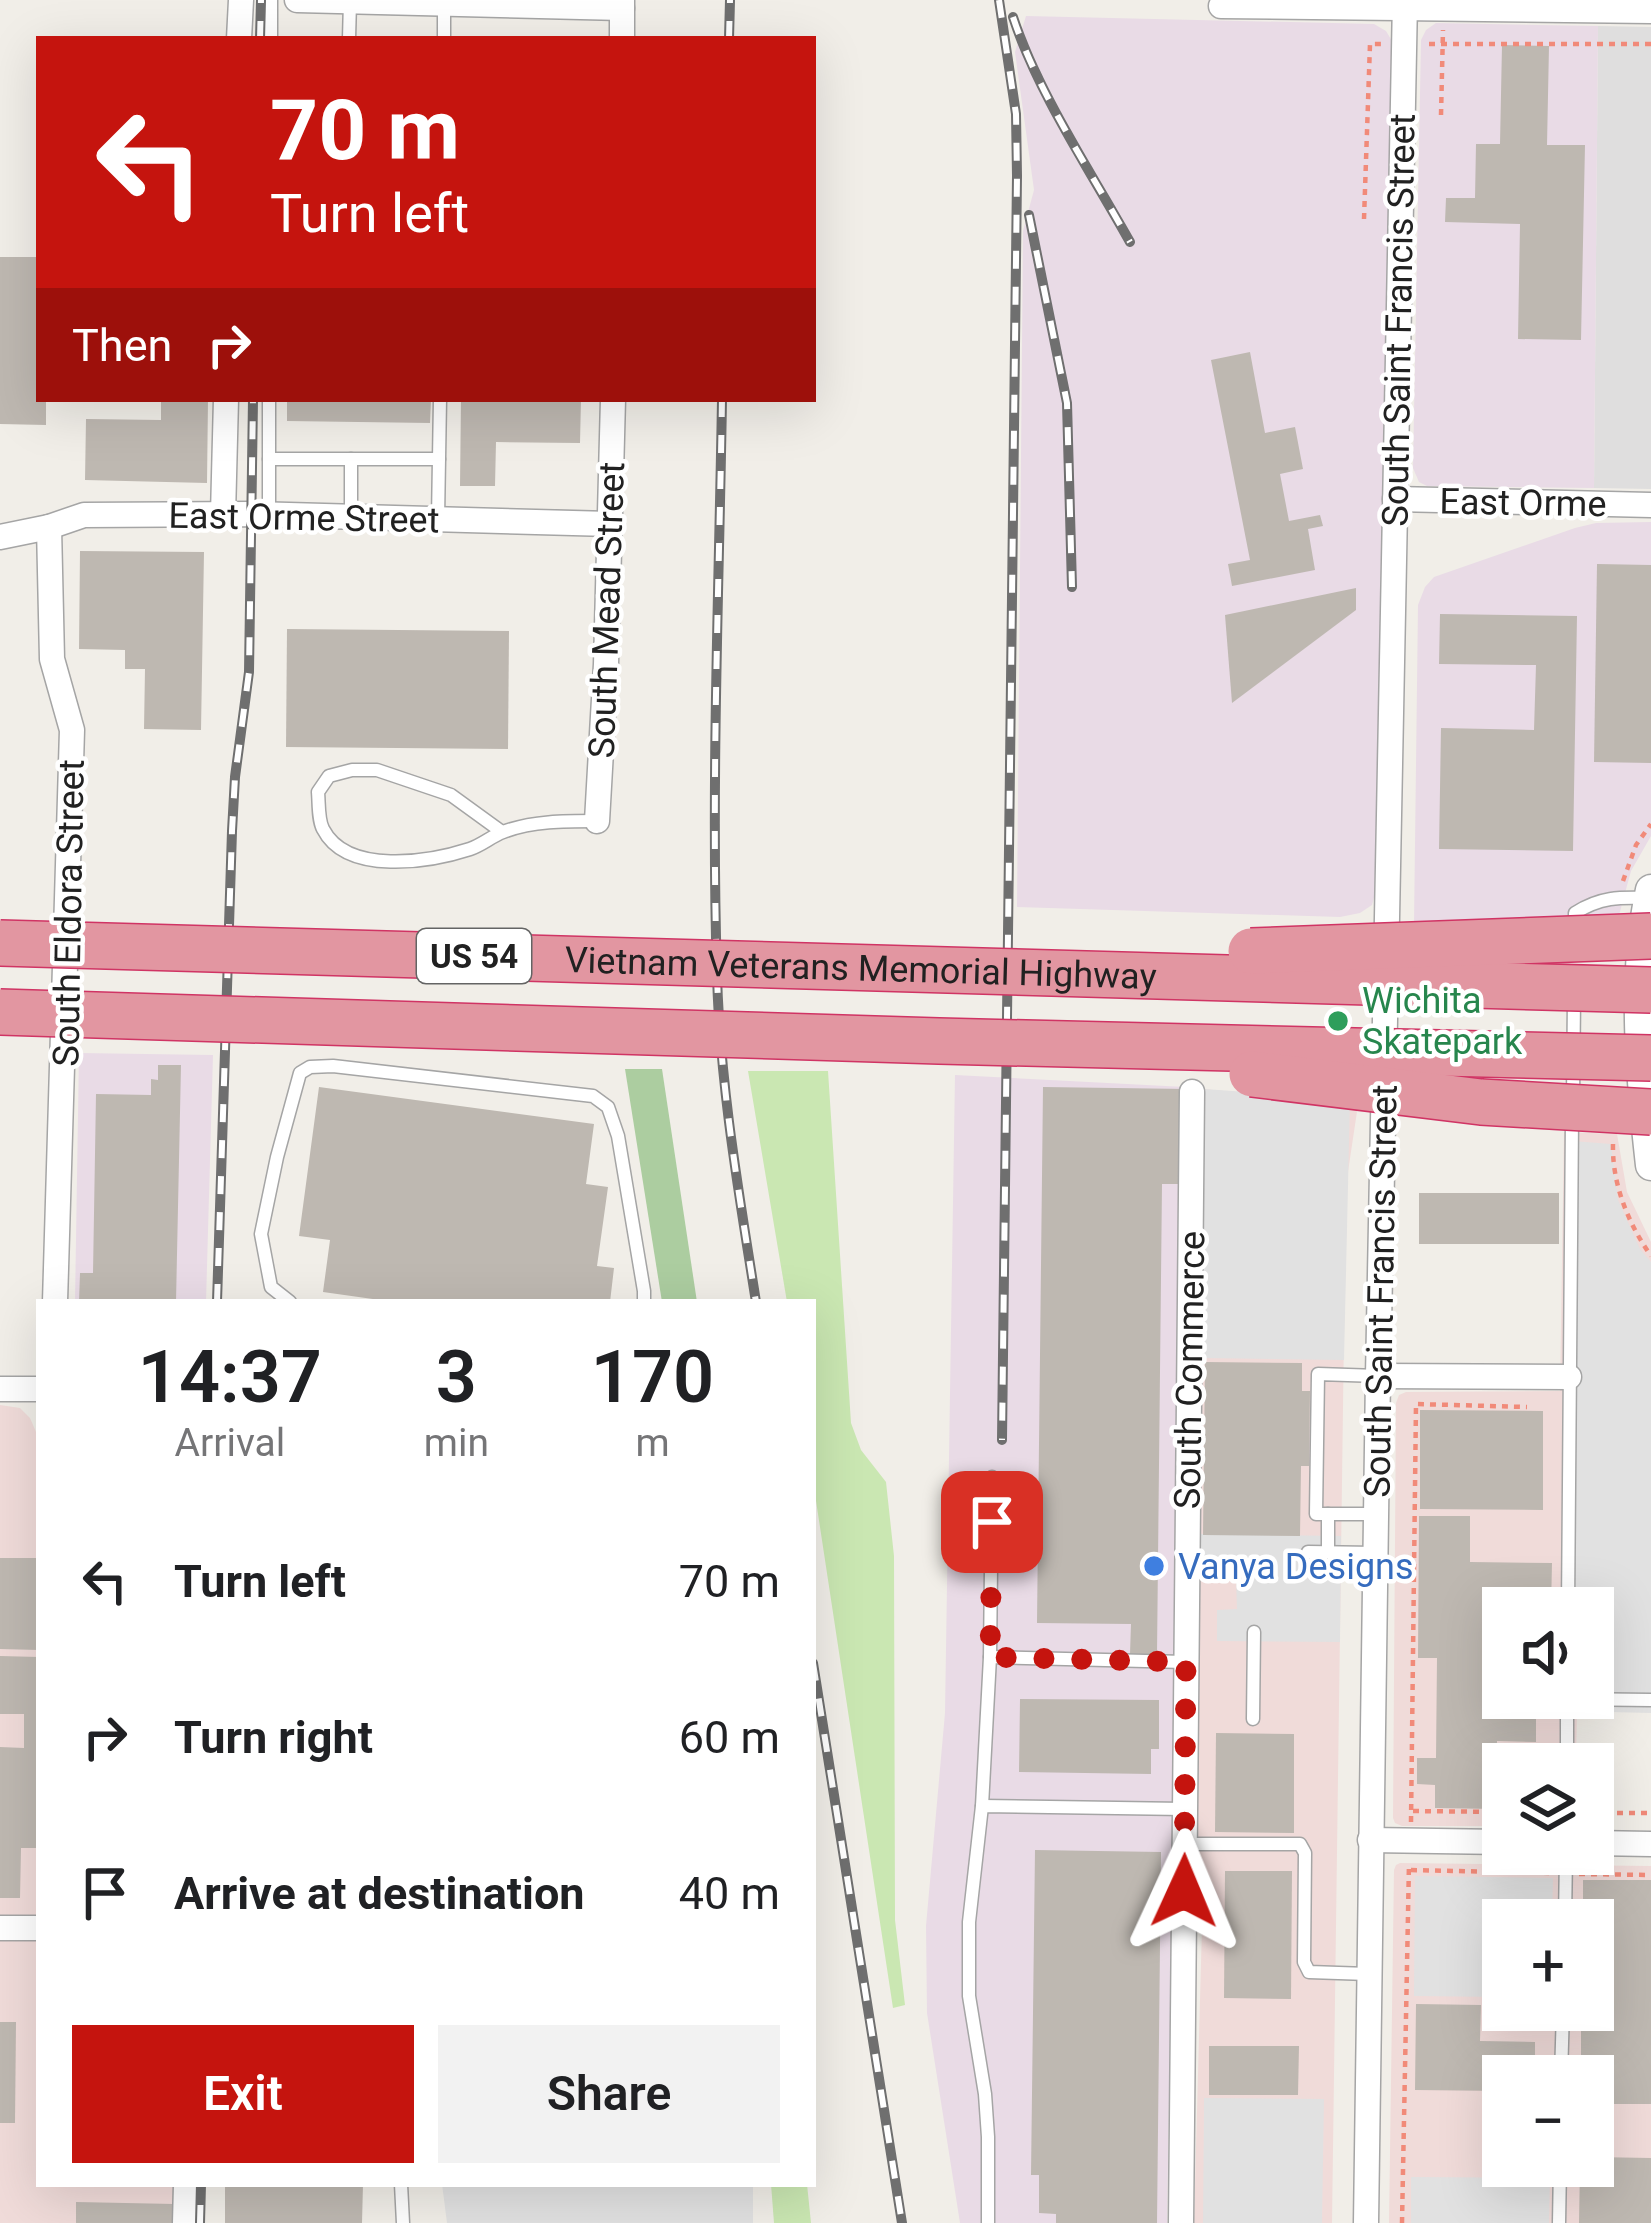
<!DOCTYPE html>
<html lang="en">
<head>
<meta charset="utf-8">
<style>
  :root { --surface:#fff; --page:#f2f2f2; --text:#202124; --muted:#757577; --accent:#c5140e }
  body { margin:0; font-family:Roboto,sans-serif; background:var(--page); color:var(--text); height:100vh; display:flex; flex-direction:column; font-size:45px; white-space:nowrap }
  * { box-sizing:border-box; margin:0 }
  p { font-size:39px; color:var(--muted) }
  .icon { flex:none; width:66px; height:66px; fill:none; stroke:currentColor; stroke-width:2; stroke-linecap:round; stroke-linejoin:round }
  .map { position:relative; flex:1; overflow:hidden }
  .panel { position:absolute; left:36px; top:1299px; width:780px; height:888px; display:flex; flex-direction:column; background:var(--surface); border-radius:0px; box-shadow:0 12px 48px #0002 }
  .panel>* { flex:none }
  .banner { position:absolute; left:36px; top:36px; width:780px; height:366px; border-radius:0px; box-shadow:0 12px 48px #0002; background:#c5140e; color:#fff; overflow:hidden }
  .tools { position:absolute; left:1482px; top:1587px; display:grid; gap:24px }
  .tools a { display:grid; place-items:center; width:132px; height:132px; border-radius:0px; background:var(--surface); box-shadow:0 12px 48px #0002; font-size:60px }
  .pin { position:absolute; display:grid; place-items:center; width:102px; height:102px; color:#fff; margin:-51px; border-radius:24px; box-shadow:0 6px 18px #0006 }
  .me { position:absolute; width:132px; margin:-66px; rotate:1deg; stroke-linejoin:round; filter:drop-shadow(0 0 9px #0008) }
  .turn { display:flex; align-items:center; gap:42px; height:252px; padding:0 36px; font-size:54px }
  .turn .icon { width:156px; height:156px; stroke-width:2.5 }
  .turn b { display:block; font-size:84px; line-height:102px }
  .then { display:flex; align-items:center; height:114px; padding:0 36px; background:#0003; gap:24px; font-size:45px }
  .eta { display:flex; justify-content:space-evenly; align-items:center; height:204px; text-align:center }
  .eta b { font-size:72px; font-weight:600; line-height:84px }
  .action { display:flex; gap:24px; margin-top:auto; padding:24px 36px }
  .action a { flex:1; height:138px; border-radius:0px; background:var(--accent); color:#fff; font-size:48px; font-weight:600; line-height:138px; text-align:center }
  .action a+a { background:var(--page); color:var(--text) }
  ul { padding:0; list-style:none }
  li { display:flex; align-items:center; gap:36px; height:156px; padding:0 36px }
  li div { flex:1 }
  li b { display:block; font-size:45px }
  li em { font-style:normal }
  .map>svg:first-child { display:block }
  .residential { fill:#dfdede }
  .commercial { fill:#f0dbd9; fill-rule:evenodd }
  .industrial { fill:#e9dbe6 }
  .grass { fill:#cae7b2 }
  .forest { fill:#accda0 }
  .parking { fill:#e1e1e1 }
  .building { fill:#beb8b1 }
  .lines { fill:none; stroke-linecap:round; stroke-linejoin:round }
  .service-casing { stroke:#a5a5a5; stroke-width:15 }
  .minor-casing { stroke:#a5a5a5; stroke-width:27 }
  .tertiary-casing { stroke:#a5a5a5; stroke-width:33 }
  .path { stroke:#f18a79; stroke-width:4.5; stroke-dasharray:6 6; stroke-linecap:butt }
  .service { stroke:#fff; stroke-width:12 }
  .minor { stroke:#fff; stroke-width:24 }
  .tertiary { stroke:#fff; stroke-width:30 }
  .rail-casing { stroke:#6f6f6f; stroke-width:10 }
  .rail { stroke:#fff; stroke-width:6; stroke-dasharray:18; stroke-linecap:butt }
  .motorway-bridge-casing { stroke:#d03464; stroke-width:48; stroke-linecap:butt }
  .motorway-bridge { stroke:#e296a1; stroke-width:45 }
  .route { stroke:#c5140e; stroke-width:21; stroke-dasharray:0 37.8 }
  .leisure-dot { fill:#2e9e5b; stroke:#fff; stroke-width:4.5 }
  .shop-dot { fill:#3f7fe0; stroke:#fff; stroke-width:4.5 }
  .labels { text-anchor:middle; stroke-width:9; stroke-linejoin:round; paint-order:stroke }
  .shield { fill:#fff; stroke:#646464; stroke-width:3 }
  .shield-label { font-size:33px; font-weight:bold; fill:#212121 }
  .street-label { font-size:36px; fill:#212121; stroke:#fff }
  .leisure-label { font-size:36px; fill:#27864d; stroke:#fff; text-anchor:start }
  .shop-label { font-size:36px; fill:#366cbe; stroke:#fff; text-anchor:start }
</style>
</head>
<body>
<div class="map">
<svg width="1651" height="2223" viewBox="0 0 1651 2223">
  <rect width="100%" height="100%" fill="#f1eee8"/>
  <!-- residential -->
  <path class="residential" d="M1598,26l53,1v462l-57,-1z"/>
  <!-- commercial -->
  <g class="commercial">
    <path d="M1204,1089l154,16 -12,80 -14,1038h-138l9,-334 -7,-64z"/>
    <path d="M1564,1132l53,2 10,58 24,50v470l-74,-1 -1,53h-73v62h-101l-7,-3 -2,-5 3,-415 3,-8 7,-3 154,-1zM1503,1608h90v90h-90z"/>
    <path d="M0,1405l20,3 10,10 6,14 3,23v729h134v39h-173z"/>
    <path d="M1400,1863l251,3v357h-262l5,-353 2,-5zM1503,1920h90v90h-90zM1503,2076h90v90h-90z"/>
  </g>
  <!-- industrial -->
  <g class="industrial">
    <path d="M1026,16l348,8 12,7 6,10 -16,849 -4,15 -12,8 -20,4 -323,-10 6,-676 11,-41 -19,-138z"/>
    <path d="M1436,23l162,3 -4,462 -167,-2 -8,-4 -6,-14 8,-428 5,-10z"/>
    <path d="M1651,522v314l-20,35 -13,48 -204,5 4,-319 7,-18 9,-10 141,-49 21,-5z"/>
    <path d="M79,1053l134,2 -7,247h-131z"/>
    <path d="M955,1075l230,12 -18,1136h-207l-33,-210 -1,-87 19,-213z"/>
  </g>
  <!-- grass -->
  <g class="grass">
    <path d="M748,1071h80l23,352 10,27 25,32 8,74 1,364 10,85 -12,3 -80,-527v-179h-26z"/>
    <path d="M771,2184h36l4,39h-37z"/>
  </g>
  <!-- forest -->
  <path class="forest" d="M625,1069h37l35,233h-35z"/>
  <!-- parking -->
  <g class="parking">
    <path d="M1204,1089l146,10 -6,261 -143,-2z"/>
    <path d="M1572,1141l39,3 7,56 22,49 11,13v451l-84,-2v-13h26v-90h-25z"/>
    <path d="M1199,1534l142,2 -1,106 -123,-1v-31l20,-1 -1,-32 -38,-1z"/>
    <path d="M1415,1876l138,2 -1,42h-49v77l-89,-1z"/>
    <path d="M1204,2098l120,1 -2,124h-119z"/>
    <path d="M1411,2177l139,1 -1,45h-138z"/>
    <path d="M442,2184h311v39h-306z"/>
  </g>
  <!-- building -->
  <g class="building">
    <path d="M1502,45l47,1 -2,99h38l-4,195 -63,-1 2,-115 -75,-2 1,-24h29l1,-54h24z"/>
    <path d="M0,257h39v142h7v26l-46,-1z"/>
    <path d="M1250,352l15,81 30,-6 8,42 -23,5 9,47 31,-6 3,11 -15,3 7,41 -83,16 -4,-22 22,-4 -39,-200z"/>
    <path d="M161,399h47l-1,84 -122,-3 1,-61 75,1z"/>
    <path d="M287,399h144l-1,24 -143,-2z"/>
    <path d="M461,399h120l-1,44 -84,-1 -1,44h-35z"/>
    <path d="M80,551l124,1 -3,178 -57,-1 1,-60h-20v-19l-46,-1z"/>
    <path d="M1597,564l54,1v198l-57,-1z"/>
    <path d="M1356,588v22l-124,93 -7,-88z"/>
    <path d="M1440,614l137,2 -4,235 -134,-2 2,-121 93,2 2,-65 -97,-1z"/>
    <path d="M287,629l222,2 -1,118 -222,-2z"/>
    <path d="M158,1065h23l-5,237h-97l1,-29h13l3,-179 55,1v-16l7,1z"/>
    <path d="M319,1087l275,37 -8,60 22,3 -11,79 17,2 -4,34h-216l-71,-10 7,-52 -31,-4z"/>
    <path d="M1043,1087l144,2 -1,95h-24l-5,470h-27l1,-30 -94,-1z"/>
    <rect x="1419" y="1193" width="140" height="51"/>
    <path d="M1205,1362l97,1v28h8l-1,75h-8l-1,70 -97,-1z"/>
    <path d="M1420,1410l123,1v99l-123,-1z"/>
    <path d="M1419,1516h51v46l82,1 -1,45h-48v90h33v44l-39,-1 -1,68 -61,-1v-23l-18,-1v-26h19l1,-100h-19z"/>
    <path d="M0,1558h39v92l-39,-1z"/>
    <path d="M0,1656l39,1v191h-18l-1,50h-20v-151l24,1v-34h-24z"/>
    <path d="M1020,1699l139,1v49h-8v25l-132,-2z"/>
    <path d="M1216,1733l78,1v99l-79,-1z"/>
    <path d="M1035,1850l126,2 -4,371h-101v-9l-17,-1v-38h-8z"/>
    <path d="M1225,1871h67l-1,128 -67,-1z"/>
    <path d="M1583,1880h68v224h-58v-28h-12v-47h12v-109h-10z"/>
    <path d="M1416,2004l65,1 -1,36 55,1v14l-14,1v19h-18v15l-88,-1z"/>
    <path d="M0,2022h16l-1,101h-15z"/>
    <path d="M1209,2046h90l-1,49h-89z"/>
    <path d="M1593,2157l58,1v65h-72l1,-57h13z"/>
    <path d="M225,2184h138l-1,39h-137z"/>
    <path d="M76,2202l99,2 -1,19h-98z"/>
  </g>
  <g class="lines">
    <!-- service casing -->
    <g class="service-casing">
      <g id="service">
        <path d="M271,39v-39"/>
        <path d="M349,39l1,-38"/>
        <path d="M444,39v-35"/>
        <path d="M269,459h170"/>
        <path d="M351,459v57"/>
        <path d="M269,514v-115"/>
        <path d="M438,519l2,-120"/>
        <path d="M502,832l-51,-37 -74,-25h-25l-23,6 -11,16c1,11 0,28 5,37 24,47 107,33 147,20 12,-4 22,-13 33,-17 29,-11 62,-11 93,-11"/>
        <path d="M1575,930v-17c25,-16 44,-16 73,-15"/>
        <path d="M1573,1098l1,-100"/>
        <path d="M290,1302l-19,-15 -10,-53 16,-77 23,-84 10,-6 23,-1 260,30 15,11 10,29 26,155v11"/>
        <path d="M1375,1514h-59l2,-140 60,2"/>
        <path d="M1308,1552l67,1"/>
        <path d="M1328,1552v-38"/>
        <path d="M1568,1608l4,-490"/>
        <path d="M990,1657l2,-180"/>
        <path d="M1567,1699l84,1"/>
        <path d="M1253,1719l1,-87"/>
        <path d="M1567,1764v-66"/>
        <path d="M982,1806l8,-149 195,5"/>
        <path d="M1185,1844h115l5,9 -1,109 5,10 59,2"/>
        <path d="M1565,1920l1,-66"/>
        <path d="M1561,2076l2,-66"/>
        <path d="M401,2184l2,39"/>
        <path d="M988,2223v-86l-3,-43 -16,-98v-74l13,-116 202,3"/>
        <path d="M1559,2223l1,-57"/>
      </g>
    </g>
    <!-- minor casing -->
    <g class="minor-casing">
      <g id="minor">
        <path d="M297,0l325,8"/>
        <path d="M1221,6l430,5"/>
        <path d="M239,39l2,-39"/>
        <path d="M622,39v-39"/>
        <path d="M1395,499l256,6"/>
        <path d="M223,515l3,-116"/>
        <path d="M49,527l3,132 20,71 -17,572"/>
        <path d="M0,537l49,-10 35,-12 167,-1 359,10"/>
        <path d="M597,821l9,-157 7,-265"/>
        <path d="M1378,1376l191,1"/>
        <path d="M0,1389h39"/>
        <path d="M1370,1840l133,2"/>
        <path d="M1593,1843l58,1"/>
        <path d="M0,1928h39"/>
        <path d="M185,2223l1,-39"/>
        <path d="M1181,2223l11,-1131"/>
        <path d="M1366,2223l12,-847 27,-1376"/>
      </g>
    </g>
    <!-- tertiary casing -->
    <g class="tertiary-casing">
      <path id="tertiary" d="M1651,890c-19,89 -10,186 0,275"/>
    </g>
    <!-- path -->
    <g class="path">
      <path d="M1429,44h222"/>
      <path d="M1441,115l2,-85"/>
      <path d="M1364,219l6,-175h11"/>
      <path d="M1623,881l13,-36 15,-21"/>
      <path d="M1613,1144c-1,40 15,79 38,112"/>
      <path d="M1413,1811l90,1"/>
      <path d="M1593,1813h58"/>
      <path d="M1411,1822l5,-418 111,3"/>
      <path d="M1411,1870l138,3"/>
      <path d="M1579,1874l72,1"/>
      <path d="M1402,2223l7,-360"/>
    </g>
    <!-- service -->
    <use href="#service" class="service"/>
    <!-- minor -->
    <use href="#minor" class="minor"/>
    <!-- tertiary -->
    <use href="#tertiary" class="tertiary"/>
    <!-- rail casing -->
    <g class="rail-casing">
      <g id="rail">
        <path d="M999,0l17,114 1,62 -15,1264"/>
        <path d="M1013,17c25,76 78,155 117,225"/>
        <path d="M260,39l1,-39"/>
        <path d="M729,39l1,-39"/>
        <path d="M1029,215l38,188 5,184"/>
        <path d="M722,399c-3,192 -11,384 -5,576 3,110 22,219 39,327"/>
        <path d="M217,1302l15,-471 3,-54 14,-105 4,-273"/>
        <path d="M813,1663l89,560"/>
        <path d="M200,2223l1,-39"/>
      </g>
    </g>
    <!-- rail -->
    <use href="#rail" class="rail"/>
    <!-- motorway-bridge casing -->
    <g class="motorway-bridge-casing">
      <g id="motorway-bridge">
        <path id="s1" d="M0,943l1651,47"/>
        <path d="M1251,951l400,-15"/>
        <path d="M0,1012l939,29 712,17"/>
        <path d="M1252,1074l229,28 170,10"/>
      </g>
    </g>
    <!-- motorway-bridge -->
    <use href="#motorway-bridge" class="motorway-bridge"/>
  </g>
  <g class="lines">
    <!-- route -->
    <path class="route" d="M992,1522l-2,135 196,5 -2,229"/>
  </g>
  <!-- markers -->
  <circle class="leisure-dot" cx="1338" cy="1021" r="12"/>
  <circle class="shop-dot" cx="1154" cy="1566" r="12"/>
  <g class="labels">
    <!-- shield labels -->
    <rect class="shield" x="417" y="929" width="114" height="54" rx="9"/>
    <g class="shield-label">
      <text x="474" y="968">US 54</text>
    </g>
    <!-- street labels -->
    <g class="street-label">
      <text transform="translate(1398 320) rotate(-89)" y="13">South Saint Francis Street</text>
      <text transform="translate(1523 502) rotate(1)" y="13">East Orme</text>
      <text transform="translate(304 517) rotate(1)" y="13">East Orme Street</text>
      <text transform="translate(606 610) rotate(-88)" y="13">South Mead Street</text>
      <text transform="translate(68 913) rotate(-89)" y="13">South Eldora Street</text>
      <text dy="13" stroke="none"><textPath href="#s1" startOffset="861">Vietnam Veterans Memorial Highway</textPath></text>
      <text transform="translate(1380 1291) rotate(-89)" y="13">South Saint Francis Street</text>
      <text transform="translate(1189 1370) rotate(-89)" y="13">South Commerce</text>
    </g>
    <!-- leisure labels -->
    <g class="leisure-label">
      <text x="1362" y="1013">Wichita<tspan x="1362" dy="41">Skatepark</tspan></text>
    </g>
    <!-- shop labels -->
    <g class="shop-label">
      <text x="1178" y="1579">Vanya Designs</text>
    </g>
  </g>
</svg>
<div class="tools">
<a><svg class="icon" aria-label="sound" viewBox="0 0 24 24"><path d="M4 9h4l5-4v14l-5-4H4zM17 9q2 3 0 6"/></svg></a>
<a><svg class="icon" aria-label="layers" viewBox="0 0 24 24"><path d="M12 4l9 5-9 5-9-5zM3 14l9 5 9-5"/></svg></a>
<a>+</a>
<a>−</a>
</div>
<div class="pin" style="left:992px;top:1522px;background:#d93025"><svg class="icon" aria-label="arrive" viewBox="0 0 24 24"><path d="M6 21V4h12l-3 4 3 4H6"/></svg></div>
<svg class="me" style="left:1184px;top:1891px" viewBox="-20 -20 40 40"><path d="M0-17L14 15 0 8-14 15z" fill="#c5140e" stroke="#fff" stroke-width="4"/></svg>
<div class="banner">
<div class="turn"><svg class="icon" aria-label="left" viewBox="0 0 24 24"><path d="M17 20v-9H6M10 6l-5 5 5 5"/></svg><div><b>70 m</b>Turn left</div></div>
<div class="then">Then<svg class="icon" aria-label="right" viewBox="0 0 24 24"><path d="M7 20v-9h11M14 6l5 5-5 5"/></svg></div>
</div>
<section class="panel">
<div class="eta">
<div><b>14:37</b><p>Arrival</p></div>
<div><b>3</b><p>min</p></div>
<div><b>170</b><p>m</p></div>
</div>
<ul>
<li><svg class="icon" aria-label="left" viewBox="0 0 24 24"><path d="M17 20v-9H6M10 6l-5 5 5 5"/></svg><div><b>Turn left</b></div><em>70 m</em></li>
<li><svg class="icon" aria-label="right" viewBox="0 0 24 24"><path d="M7 20v-9h11M14 6l5 5-5 5"/></svg><div><b>Turn right</b></div><em>60 m</em></li>
<li><svg class="icon" aria-label="arrive" viewBox="0 0 24 24"><path d="M6 21V4h12l-3 4 3 4H6"/></svg><div><b>Arrive at destination</b></div><em>40 m</em></li>
</ul>
<div class="action"><a>Exit</a><a>Share</a></div>
</section>
</div>
</body>
</html>
